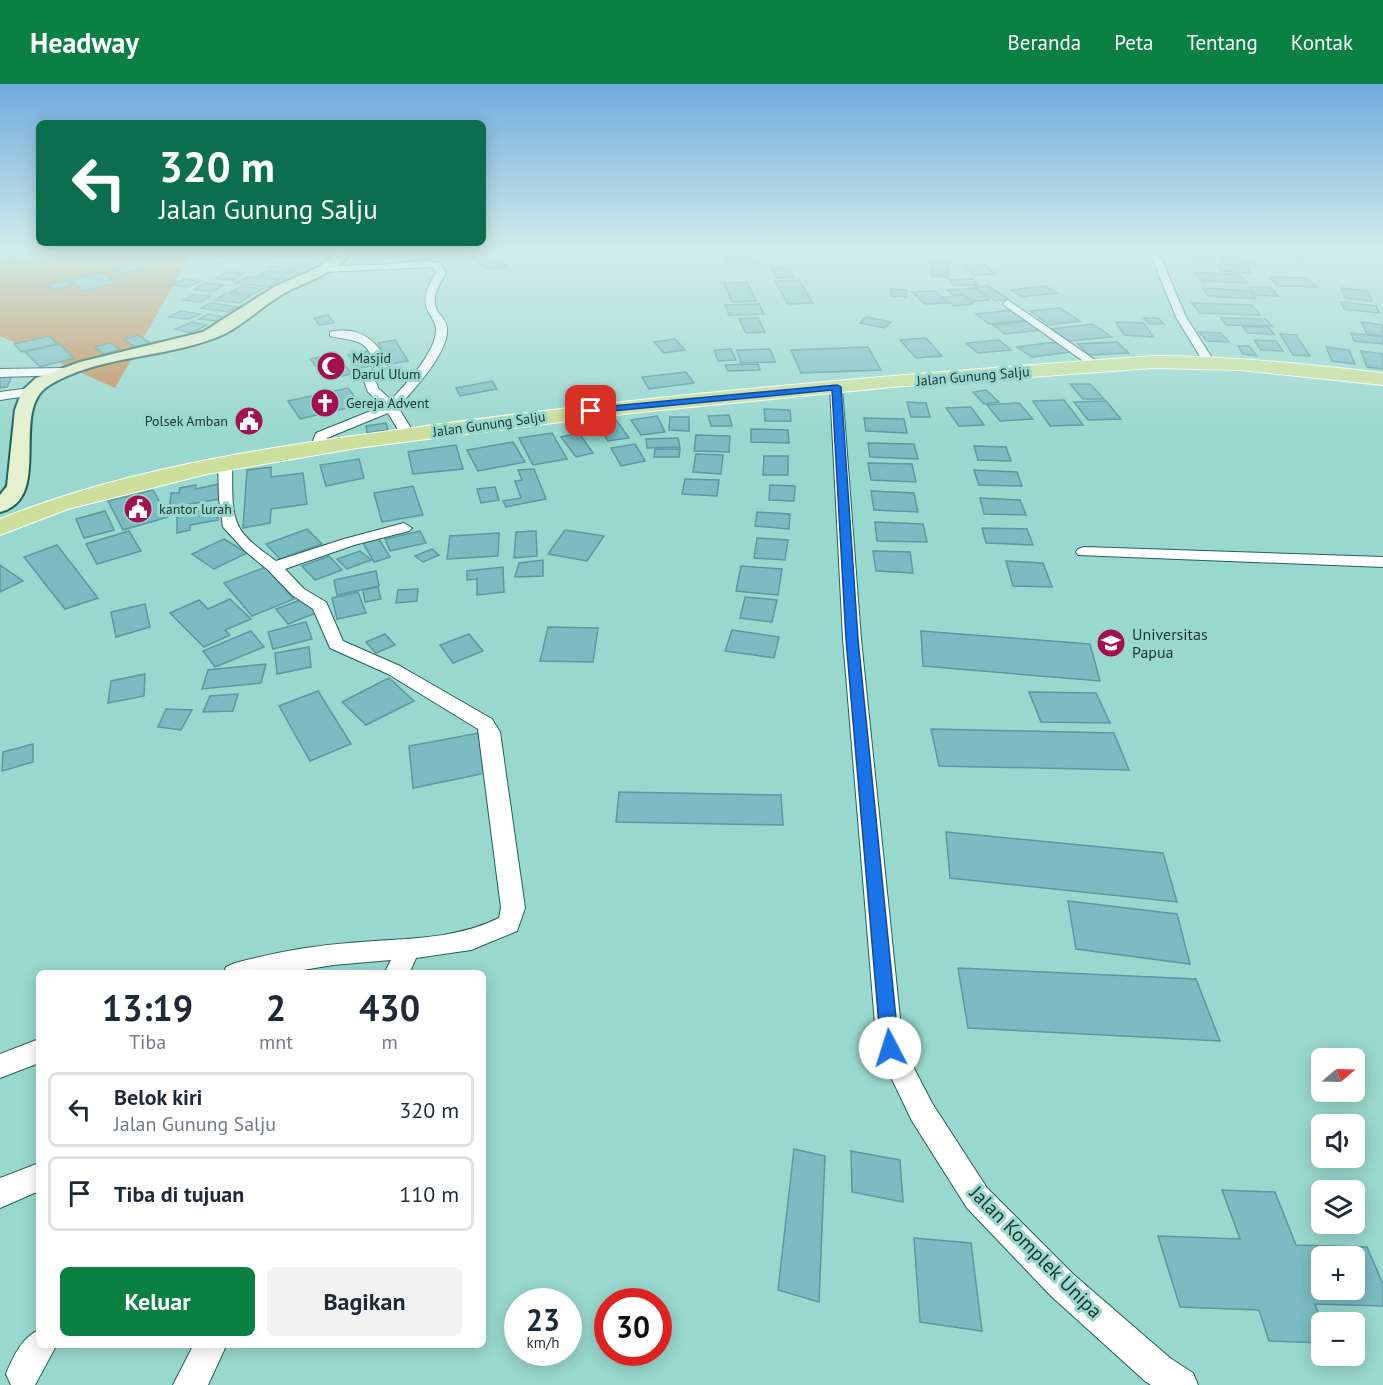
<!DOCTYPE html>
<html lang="id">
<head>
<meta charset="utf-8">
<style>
  :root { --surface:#fff; --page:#f2f2f3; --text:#1f2937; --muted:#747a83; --line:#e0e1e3; --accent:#0b8043 }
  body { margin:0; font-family:"PT Sans",sans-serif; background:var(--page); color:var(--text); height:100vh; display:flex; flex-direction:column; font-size:22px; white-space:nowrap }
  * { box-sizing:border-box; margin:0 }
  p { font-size:20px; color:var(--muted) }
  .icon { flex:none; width:33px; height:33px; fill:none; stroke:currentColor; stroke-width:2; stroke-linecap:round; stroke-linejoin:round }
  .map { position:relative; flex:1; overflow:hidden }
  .side { position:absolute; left:36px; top:886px; width:450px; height:378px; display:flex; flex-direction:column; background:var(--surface); border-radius:9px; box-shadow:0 3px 15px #0003 }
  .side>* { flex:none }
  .hud { position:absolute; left:36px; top:36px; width:450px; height:126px; border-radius:9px; box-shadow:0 3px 15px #0003; background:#0b6e4f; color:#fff; overflow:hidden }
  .needle { width:39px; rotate:71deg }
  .fabs { position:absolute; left:1311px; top:964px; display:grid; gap:12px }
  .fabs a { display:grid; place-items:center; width:54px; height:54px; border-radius:9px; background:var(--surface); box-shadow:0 3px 15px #0003; font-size:30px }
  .speed { position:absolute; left:504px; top:1204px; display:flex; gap:12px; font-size:30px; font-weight:700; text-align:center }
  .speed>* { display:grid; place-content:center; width:78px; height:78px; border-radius:50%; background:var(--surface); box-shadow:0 3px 15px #0003; line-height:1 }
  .speed small { font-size:15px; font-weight:400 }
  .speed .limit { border:9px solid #d22; background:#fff; color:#111 }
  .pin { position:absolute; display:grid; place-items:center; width:51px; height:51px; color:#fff; margin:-26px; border-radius:12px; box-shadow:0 3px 9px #0006 }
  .me { position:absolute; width:66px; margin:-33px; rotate:355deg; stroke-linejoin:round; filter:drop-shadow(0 0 4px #0008) }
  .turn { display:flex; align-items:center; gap:21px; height:126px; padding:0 24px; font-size:27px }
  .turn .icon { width:78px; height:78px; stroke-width:2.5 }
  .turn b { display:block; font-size:42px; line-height:51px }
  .eta { display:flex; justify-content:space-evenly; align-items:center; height:102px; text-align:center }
  .eta b { font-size:36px; font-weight:600; line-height:42px }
  .primary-button { display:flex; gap:12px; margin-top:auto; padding:12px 24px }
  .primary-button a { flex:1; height:69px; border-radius:9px; background:var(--accent); color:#fff; font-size:24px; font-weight:600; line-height:69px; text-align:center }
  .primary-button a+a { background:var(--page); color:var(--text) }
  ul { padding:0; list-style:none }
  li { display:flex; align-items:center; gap:18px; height:75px; margin:0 12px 9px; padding:0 12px; border:3px solid var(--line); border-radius:9px }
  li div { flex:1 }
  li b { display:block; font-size:22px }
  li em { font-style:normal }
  header { display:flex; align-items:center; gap:36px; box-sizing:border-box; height:84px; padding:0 30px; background:var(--accent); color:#fff }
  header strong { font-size:28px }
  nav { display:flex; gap:33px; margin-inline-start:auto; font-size:21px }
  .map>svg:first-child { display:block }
  .forest { fill:#c78e57 }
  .building { fill:#7bbcc2; stroke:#59999f; stroke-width:1.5; fill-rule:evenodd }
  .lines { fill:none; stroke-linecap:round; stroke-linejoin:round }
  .minor-casing { stroke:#206158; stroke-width:2 }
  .secondary-casing { stroke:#206158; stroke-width:4 }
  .primary-casing { stroke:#fff; stroke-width:2 }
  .minor { fill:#fff; fill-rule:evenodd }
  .secondary { fill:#e6f0cd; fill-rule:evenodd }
  .primary { fill:#cce09b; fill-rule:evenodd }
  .route { fill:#1a73e8; stroke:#114b97; stroke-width:1.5 }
  .labels { text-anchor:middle; stroke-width:6; stroke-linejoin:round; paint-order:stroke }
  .far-poi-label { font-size:14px; fill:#1b3632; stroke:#99d8ce; text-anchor:start }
  .far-street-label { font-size:14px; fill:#1b3632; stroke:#99d8ce }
  .poi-label { font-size:16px; fill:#1b3632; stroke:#99d8ce; text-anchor:start }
  .near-street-label { font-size:20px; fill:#1b3632; stroke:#99d8ce }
</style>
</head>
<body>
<header>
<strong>Headway</strong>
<nav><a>Beranda</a><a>Peta</a><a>Tentang</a><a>Kontak</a></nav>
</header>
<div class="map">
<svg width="1383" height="1301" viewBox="0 0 1383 1301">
  <rect width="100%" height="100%" fill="#99d8ce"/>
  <!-- forest -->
  <path class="forest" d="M0,167h193l-78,137 -115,-52z"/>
  <!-- building -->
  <g class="building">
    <path d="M10,167h24l-21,6 -13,-3z"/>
    <path d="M97,167h29l-24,5z"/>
    <path d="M206,167h19l6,4 -15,3z"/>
    <path d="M292,167h25l-4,5 -26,1z"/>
    <path d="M946,167h28l6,4 -27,2z"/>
    <path d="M1019,167h65l3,2 -64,2z"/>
    <path d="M1091,167h48l3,2 -47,1z"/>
    <path d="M1175,167l31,1 7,7 -32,-2z"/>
    <path d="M1280,167h22l2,7 -23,-2z"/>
    <path d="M179,168l1,4 -26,3 -1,-3z"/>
    <path d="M1210,168l24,1 4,5 -24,-1z"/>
    <path d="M726,173h31l2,5h-32z"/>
    <path d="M1221,174l32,2 3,6 -32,-2z"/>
    <path d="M490,175l17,6 -14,5 -16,-7z"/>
    <path d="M283,177l12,3 -14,5 -12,-3z"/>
    <path d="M932,177l16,1v15l-16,-1z"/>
    <path d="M135,179l7,6 -21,4 -7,-5z"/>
    <path d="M299,181l16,3 -13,5 -17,-3z"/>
    <path d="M985,181l10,9 -21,1 -10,-9z"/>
    <path d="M1217,181l31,2 3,6 -30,-2z"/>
    <path d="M789,184l6,9 -18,1 -6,-9z"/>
    <path d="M270,186l30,4 -10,6 -31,-4z"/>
    <path d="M103,188l13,11 -33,8 -13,-12z"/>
    <path d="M226,188l18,1 -9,7 -19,-1z"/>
    <path d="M1195,189l44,1 8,9 -45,-2z"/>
    <path d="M248,193l31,3 -11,7 -32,-4z"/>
    <path d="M1270,193l37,1 10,9 -39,-1z"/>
    <path d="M185,195l16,2 -13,6 -17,-2z"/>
    <path d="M973,195l4,6h-23l-4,-5z"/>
    <path d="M66,196l7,5 -19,4 -7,-4z"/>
    <path d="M799,196l14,23 -25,1 -13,-23z"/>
    <path d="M747,198l9,19 -24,1 -8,-19z"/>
    <path d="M204,199l20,2 -10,6 -20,-1z"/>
    <path d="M242,202l21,3 -10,5 -22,-2z"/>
    <path d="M988,202l20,13 -13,2 -20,-14z"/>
    <path d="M1045,202l12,7 -35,4 -11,-7z"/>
    <path d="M1249,203h21l8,9 -22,-1z"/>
    <path d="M975,204l14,12 -16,1 -9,-7 -11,1 -6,-5z"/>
    <path d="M1203,204l47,3 6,8 -48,-3z"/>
    <path d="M1341,204l27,3 4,10 -27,-3z"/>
    <path d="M891,205l16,1 -1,7 -15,-1z"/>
    <path d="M935,207l13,12 -23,1 -13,-12z"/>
    <path d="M226,209l25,3 -12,7 -24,-3z"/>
    <path d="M193,211l17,1 -9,6 -17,-2z"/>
    <path d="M963,211l10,9 -19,2 -10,-9z"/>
    <path d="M1341,218l35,4 3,7 -35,-4z"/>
    <path d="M210,219l27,4 -9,5 -27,-4z"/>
    <path d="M1192,219l60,2 8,10 -60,-2z"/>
    <path d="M759,220l5,10 -35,1 -4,-10z"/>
    <path d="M1060,224l20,13 -31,4 -19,-14z"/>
    <path d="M1014,226l14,10 -39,4 -13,-10z"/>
    <path d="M180,227l20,3 -11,5 -20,-2z"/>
    <path d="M208,230l16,3 -9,4 -16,-2z"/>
    <path d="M328,231l6,8 -15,2 -5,-7z"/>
    <path d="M866,233l25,5 -6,6 -25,-5z"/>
    <path d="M758,234l7,14 -19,1 -7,-14z"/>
    <path d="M1144,234h14l6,6h-14z"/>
    <path d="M1221,234l45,1 6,7 -46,-1z"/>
    <path d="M1029,237l12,9 -36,4 -12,-9z"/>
    <path d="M192,238l15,3 -16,8 -16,-4z"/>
    <path d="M1116,238l28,1 9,14 -29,-2z"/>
    <path d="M1361,238l22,3v11l-16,-2z"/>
    <path d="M1093,240l19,13 -43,4 -18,-12z"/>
    <path d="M1242,242l26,1 6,7 -26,-1z"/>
    <path d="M1199,248l22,1 8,9 -22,-1z"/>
    <path d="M1351,249l32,4v7l-29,-3z"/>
    <path d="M1280,250l16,1 14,21 -17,-1z"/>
    <path d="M138,251l12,8 -15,4 -11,-8z"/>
    <path d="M50,252l7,8 -36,8 -7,-8z"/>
    <path d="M926,254l16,18 -26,2 -16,-18z"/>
    <path d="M675,255l10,11 -21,3 -10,-11z"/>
    <path d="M395,256l13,21 -17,3 -13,-21z"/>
    <path d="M999,256l12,10 -33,3 -12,-10z"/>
    <path d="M1254,256l22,1 7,10 -22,-1z"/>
    <path d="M1056,258l15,10 -39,5 -15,-10z"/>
    <path d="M1117,258l12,11 -40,2 -11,-11z"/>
    <path d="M110,259l9,6 -15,5 -9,-7z"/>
    <path d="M59,260l15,14 -34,9 -15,-15z"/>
    <path d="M1238,262h11l8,10 -14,-2z"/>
    <path d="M868,263l13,23 -80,3 -10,-23z"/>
    <path d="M1326,263l23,3 6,14 -23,-3z"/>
    <path d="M731,265l5,11 -18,1 -4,-11z"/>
    <path d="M770,265l5,13 -34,1 -4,-13z"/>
    <path d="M368,267l10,14 -19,3 -11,-13z"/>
    <path d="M1361,267l22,3v15l-16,-2z"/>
    <path d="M335,270l17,20 -26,5 -16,-20z"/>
    <path d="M758,280l2,6 -32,1 -3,-6z"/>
    <path d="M686,288l8,11 -45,6 -7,-12z"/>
    <path d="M13,290l-6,13 -7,1v-12z"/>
    <path d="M492,297l5,8 -37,7 -4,-8z"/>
    <path d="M1070,300h20l14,15h-21z"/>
    <path d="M348,304l13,17 -61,14 -12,-18z"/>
    <path d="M986,306l13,12 -15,2 -11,-12z"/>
    <path d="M1064,316l19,25 -33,1 -17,-25z"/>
    <path d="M1106,317l15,18 -33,1 -14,-18z"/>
    <path d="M907,318l19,1 4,14h-19z"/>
    <path d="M1019,319l14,16 -33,2 -13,-16z"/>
    <path d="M971,323l13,18 -25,1 -13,-18z"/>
    <path d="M764,325l26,1 1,11h-26z"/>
    <path d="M258,331l1,9 -18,3 -1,-9z"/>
    <path d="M729,331l3,11h-21l-3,-10z"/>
    <path d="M657,332l8,16 -24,3 -10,-15z"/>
    <path d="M614,333l15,21 -21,3 -6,-10 -12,2 -6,-12z"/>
    <path d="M670,333h19v14l-20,-1z"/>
    <path d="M864,334l40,1 3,14 -41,-2z"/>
    <path d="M386,339l2,7 -21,3 -1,-7z"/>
    <path d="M751,345l37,1 1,13 -38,-1z"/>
    <path d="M552,349l15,26 -34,6 -14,-27z"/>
    <path d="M579,349l14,20 -17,4 -15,-20z"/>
    <path d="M696,351l34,1 -1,16 -35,-1z"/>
    <path d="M678,354l2,9 -33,1 -1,-9z"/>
    <path d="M513,358l12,20 -47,9 -11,-21z"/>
    <path d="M868,359l46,1 4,15 -48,-2z"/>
    <path d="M635,360l10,17 -24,5 -10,-18z"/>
    <path d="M456,361l7,24 -50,5 -5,-22z"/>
    <path d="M974,362l32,1 5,14 -33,-1z"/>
    <path d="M655,365h25l-1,8h-25z"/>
    <path d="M696,370l27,1 -2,19 -28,-2z"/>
    <path d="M764,372h24v19h-25z"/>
    <path d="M359,375l5,19 -38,8 -6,-21z"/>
    <path d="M868,379l44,1 4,18 -45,-2z"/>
    <path d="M271,383v10l32,-4 4,31 -36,5 -1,14 -27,5 4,-58z"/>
    <path d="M534,385l12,30 -40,8 -3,-6 18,-3 -6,-17 7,-1 -4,-10z"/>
    <path d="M974,386l43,2 5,14 -43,-1z"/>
    <path d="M685,395l34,1 -2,16 -35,-2z"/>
    <path d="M219,400l1,15 -30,5 -1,5 -20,4 2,-20h8l1,-5 16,-3 -1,4z"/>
    <path d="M770,401l25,1 -1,15 -25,-1z"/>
    <path d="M413,402l10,29 -41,7 -8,-29z"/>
    <path d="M495,403l4,13 -18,3 -4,-14z"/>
    <path d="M153,406l15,27 -45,13 -15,-29z"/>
    <path d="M871,407l43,2 4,19 -44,-2z"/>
    <path d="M980,414l40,2 6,15 -42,-1z"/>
    <path d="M218,424v12l-28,5v5l-13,3v-18z"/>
    <path d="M105,427l9,19 -30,8 -8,-19z"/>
    <path d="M757,428l33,2 -1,15 -34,-3z"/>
    <path d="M875,438l48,2 4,18 -50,-1z"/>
    <path d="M982,444l45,1 6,16 -47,-2z"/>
    <path d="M307,445l15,15 -42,15 -14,-15z"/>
    <path d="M565,446l39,6 -17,25 -39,-7z"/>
    <path d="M129,447l12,20 -44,13 -11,-20z"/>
    <path d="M420,447l6,12 -36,8 -5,-12z"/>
    <path d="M536,447l1,25 -23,2 2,-26z"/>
    <path d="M499,449l-1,23 -51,3 3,-23z"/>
    <path d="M757,454l31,2 -3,20 -31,-2z"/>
    <path d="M224,455l23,14 -33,16 -22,-15z"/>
    <path d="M379,455l11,18 -16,5 -11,-19z"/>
    <path d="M57,461l41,53 -33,11 -41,-52z"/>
    <path d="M432,465l7,6 -16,7 -8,-6z"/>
    <path d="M360,467l11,9 -24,9 -10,-10z"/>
    <path d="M873,467l37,1 3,21 -37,-2z"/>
    <path d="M329,472l13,14 -27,10 -13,-14z"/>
    <path d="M543,476v16l-28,1 4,-14z"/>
    <path d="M1006,477l37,2 9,24 -39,-1z"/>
    <path d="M0,481l23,16 -23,11z"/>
    <path d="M741,482l41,3 -4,26 -42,-4z"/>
    <path d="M266,483l28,32 -42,17 -28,-33z"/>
    <path d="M503,483l1,25 -27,3v-16l-10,1v-9z"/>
    <path d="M376,487l3,15 -42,9 -3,-15z"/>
    <path d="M378,503l3,12 -16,3 -2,-12z"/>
    <path d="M418,505l-1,12 -21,2 2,-13z"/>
    <path d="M358,508l8,21 -29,6 -5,-21z"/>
    <path d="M745,513l32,3 -5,22 -32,-4z"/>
    <path d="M230,515l21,20 -26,11 5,5 -26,12 -34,-34 29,-13 9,9z"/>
    <path d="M303,515l13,14 -28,11 -12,-15z"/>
    <path d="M145,520l5,23 -34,10 -5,-25z"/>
    <path d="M306,538l6,17 -39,10 -5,-17z"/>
    <path d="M548,543l50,1 -5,34 -53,-1z"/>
    <path d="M732,546l47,7 -5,21 -49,-7z"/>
    <path d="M251,547l13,16 -49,20 -12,-16z"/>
    <path d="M921,547l169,13 10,37 -177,-15z"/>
    <path d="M385,550l10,11 -19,8 -10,-11z"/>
    <path d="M469,550l14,17 -30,12 -13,-18z"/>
    <path d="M309,563l2,20 -34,7 -2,-21z"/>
    <path d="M266,580l-5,19 -59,6 6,-19z"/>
    <path d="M145,590l-1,22 -36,7 3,-22z"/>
    <path d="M389,594l25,23 -48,24 -24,-23z"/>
    <path d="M318,607l33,53 -41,17 -31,-55z"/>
    <path d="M1029,608l67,1 14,30 -69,-1z"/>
    <path d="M238,610l-5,17 -30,1 7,-16z"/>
    <path d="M166,625l26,1 -11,20 -23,-3z"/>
    <path d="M931,645l183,4 15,37 -190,-4z"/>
    <path d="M478,649l8,40 -73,15 -4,-42z"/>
    <path d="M33,660v18l-31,9 1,-19z"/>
    <path d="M619,708l162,3 2,30 -167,-3z"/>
    <path d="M946,748l217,21 14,49 -227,-24z"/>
    <path d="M1068,817l109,13 13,50 -114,-15z"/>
    <path d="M958,884l238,11 24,62 -252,-13z"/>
    <path d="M794,1065l31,7 -6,146 -41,-12z"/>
    <path d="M851,1067l49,9 3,42 -51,-10z"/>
    <path d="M1222,1106l53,2 21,53 71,2 16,37v22l-68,-2 7,19v20l-53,-2 -10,-31 -79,-3 -22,-71 82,3zM1322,1173h32v33h-32z"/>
    <path d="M914,1154l57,5 11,88 -62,-9z"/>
  </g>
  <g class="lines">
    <!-- minor casing -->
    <g class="minor-casing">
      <g id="minor">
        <path d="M1149,167h9l28,66 28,44 -2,2h-8l-28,-46z"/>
        <path d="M426,176l14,3 6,10c-7,12 -16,25 -8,39 4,5 9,10 9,17 2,23 -34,62 -49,78l17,28 -2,3h-10l-15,-25 -61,25 -5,14h-10l-2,-3 6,-16 67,-27 -15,-14 -4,-11 12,-16c-11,-28 -20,-23 -46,-29v-4c29,-6 47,7 58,33l-12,16 2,7 13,12c14,-15 46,-49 45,-71 0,-5 -3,-9 -5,-13 -11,-16 -4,-28 5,-43l-3,-6 -108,5 -5,-3 5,-3 57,-1z"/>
        <path d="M1008,216l93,64v4h-8l-89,-63 -1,-2z"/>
        <path d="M64,284l6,4 -2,3 -68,2v-8z"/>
        <path d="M836,299l6,4 19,252 42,408 29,56 55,85 86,86 97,84 23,15 5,12h-47l-5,-3 -95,-86 -84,-88 -55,-87 -35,-73 -34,-409 -13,-252z"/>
        <path d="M30,304l4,1v6l-34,5v-8z"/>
        <path d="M225,376l7,4c1,19 -2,44 6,61 7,15 26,27 38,36l68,-22 60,-16 8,5 -3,3 -55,14 -69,24 19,20 22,13 17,39 57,25 92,53 8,13 25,176 -8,23 -46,19 -55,8 -7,16h-25l7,-14 -58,5 -54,9h-56l3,-7 9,-4c37,-10 75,-17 114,-20 51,-5 103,-2 150,-25l2,-10 -23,-179 -90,-55 -58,-26 -17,-39 -21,-14 -24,-25 -23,-19 -22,-24 -4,-28 -1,-35z"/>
        <path d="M1084,463l299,10v10l-305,-12 -2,-3 2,-3z"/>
        <path d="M39,955v24l-39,15v-24z"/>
        <path d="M39,1079v28l-39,17v-30z"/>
        <path d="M39,1246v16h17l-21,39h-24l-5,-11c7,-17 16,-37 33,-44z"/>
        <path d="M193,1262h33l-18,39h-35z"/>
      </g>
    </g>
    <!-- secondary casing -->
    <g class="secondary-casing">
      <path id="secondary" d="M338,167h14c-17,24 -44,29 -69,43 -23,13 -43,35 -68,44 -51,20 -120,18 -167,48 -39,25 6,113 -48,126v-17l7,-9 8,-76 7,-19 14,-13 44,-16 123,-30 71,-45 45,-20z"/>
    </g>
    <!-- primary casing -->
    <g class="primary-casing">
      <path id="primary" d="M1154,272c77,0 153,8 229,17v12l-143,-15 -86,-2 -262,19 -261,26 -274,35 -150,26 -139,35 -68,26v-16c139,-56 293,-75 441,-95 237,-32 475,-51 713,-68z"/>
    </g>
    <!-- minor -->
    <use href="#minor" class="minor"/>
    <!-- secondary -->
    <use href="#secondary" class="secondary"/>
    <!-- primary -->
    <use href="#primary" class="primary"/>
  </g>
  <!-- sky -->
  <linearGradient id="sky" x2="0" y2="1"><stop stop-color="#71abde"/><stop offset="0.48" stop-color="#d1ede9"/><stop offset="1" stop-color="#d1ede9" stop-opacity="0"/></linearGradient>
  <rect width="1383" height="349" fill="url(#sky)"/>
  <!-- route -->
  <path class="route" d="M837,301l4,2 17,252 41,409 -2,6 -7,2 -6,-2 -3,-6 -35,-409 -14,-249 -241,23 -5,-2 5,-3z"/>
  <!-- icons -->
  <defs>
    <g id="mosque-disc" transform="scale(1.5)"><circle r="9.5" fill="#a30f4f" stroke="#99d8ce"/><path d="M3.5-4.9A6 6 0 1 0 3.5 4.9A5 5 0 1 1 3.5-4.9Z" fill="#fff"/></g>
    <g id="church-disc" transform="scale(1.5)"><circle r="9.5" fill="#a30f4f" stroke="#99d8ce"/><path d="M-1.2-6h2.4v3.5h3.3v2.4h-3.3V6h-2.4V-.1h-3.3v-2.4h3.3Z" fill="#fff"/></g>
    <g id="civic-disc" transform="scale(1.5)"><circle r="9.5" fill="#a30f4f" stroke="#99d8ce"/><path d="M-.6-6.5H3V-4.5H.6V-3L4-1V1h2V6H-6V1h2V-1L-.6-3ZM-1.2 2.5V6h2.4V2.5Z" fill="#fff"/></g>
    <g id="university-disc" transform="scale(1.5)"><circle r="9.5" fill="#a30f4f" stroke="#99d8ce"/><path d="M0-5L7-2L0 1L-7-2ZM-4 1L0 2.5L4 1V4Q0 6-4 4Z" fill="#fff"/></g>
  </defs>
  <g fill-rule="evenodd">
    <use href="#mosque-disc" x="331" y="282"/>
    <use href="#church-disc" x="325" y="319"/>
    <use href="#civic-disc" x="249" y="337"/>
    <use href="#civic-disc" x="138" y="425"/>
    <use href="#university-disc" x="1111" y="559"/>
  </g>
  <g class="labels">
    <!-- far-poi labels -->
    <g class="far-poi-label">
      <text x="352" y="279">Masjid<tspan x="352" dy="16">Darul Ulum</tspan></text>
      <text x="346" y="324">Gereja Advent</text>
      <text x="228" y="342" text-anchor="end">Polsek Amban</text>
      <text x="159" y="430">kantor lurah</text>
    </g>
    <!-- far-street labels -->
    <g class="far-street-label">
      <text transform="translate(973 292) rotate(-5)" y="5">Jalan Gunung Salju</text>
      <text transform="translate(489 340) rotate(-8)" y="5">Jalan Gunung Salju</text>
    </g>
    <!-- poi labels -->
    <g class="poi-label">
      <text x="1132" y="556">Universitas<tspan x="1132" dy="18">Papua</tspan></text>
    </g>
    <!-- near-street labels -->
    <g class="near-street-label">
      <text transform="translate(1036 1168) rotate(45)" y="7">Jalan Komplek Unipa</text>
    </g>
  </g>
</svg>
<div class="fabs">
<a><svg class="needle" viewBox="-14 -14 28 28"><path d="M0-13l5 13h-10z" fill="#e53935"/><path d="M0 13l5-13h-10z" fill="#747a83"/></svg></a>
<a><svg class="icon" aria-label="sound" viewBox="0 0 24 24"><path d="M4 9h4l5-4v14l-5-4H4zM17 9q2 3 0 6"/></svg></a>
<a><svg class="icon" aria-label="layers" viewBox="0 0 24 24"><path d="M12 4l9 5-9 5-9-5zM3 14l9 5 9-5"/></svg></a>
<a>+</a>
<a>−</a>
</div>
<div class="speed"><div>23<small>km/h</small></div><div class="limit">30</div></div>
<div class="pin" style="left:591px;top:327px;background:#d93025"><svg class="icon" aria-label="arrive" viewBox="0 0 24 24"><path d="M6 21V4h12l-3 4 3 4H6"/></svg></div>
<svg class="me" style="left:890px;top:964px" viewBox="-20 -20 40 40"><circle r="19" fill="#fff"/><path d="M0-13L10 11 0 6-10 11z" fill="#1a73e8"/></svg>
<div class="hud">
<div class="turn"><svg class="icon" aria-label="left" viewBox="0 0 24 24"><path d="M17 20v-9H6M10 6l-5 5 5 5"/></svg><div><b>320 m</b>Jalan Gunung Salju</div></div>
</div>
<section class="side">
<div class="eta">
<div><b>13:19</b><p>Tiba</p></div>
<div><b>2</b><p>mnt</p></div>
<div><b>430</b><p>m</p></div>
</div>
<ul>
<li><svg class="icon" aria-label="left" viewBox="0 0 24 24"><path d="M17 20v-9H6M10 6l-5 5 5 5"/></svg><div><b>Belok kiri</b><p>Jalan Gunung Salju</p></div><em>320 m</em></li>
<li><svg class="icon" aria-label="arrive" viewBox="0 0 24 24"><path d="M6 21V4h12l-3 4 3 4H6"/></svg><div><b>Tiba di tujuan</b></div><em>110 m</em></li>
</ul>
<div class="primary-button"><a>Keluar</a><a>Bagikan</a></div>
</section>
</div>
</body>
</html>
